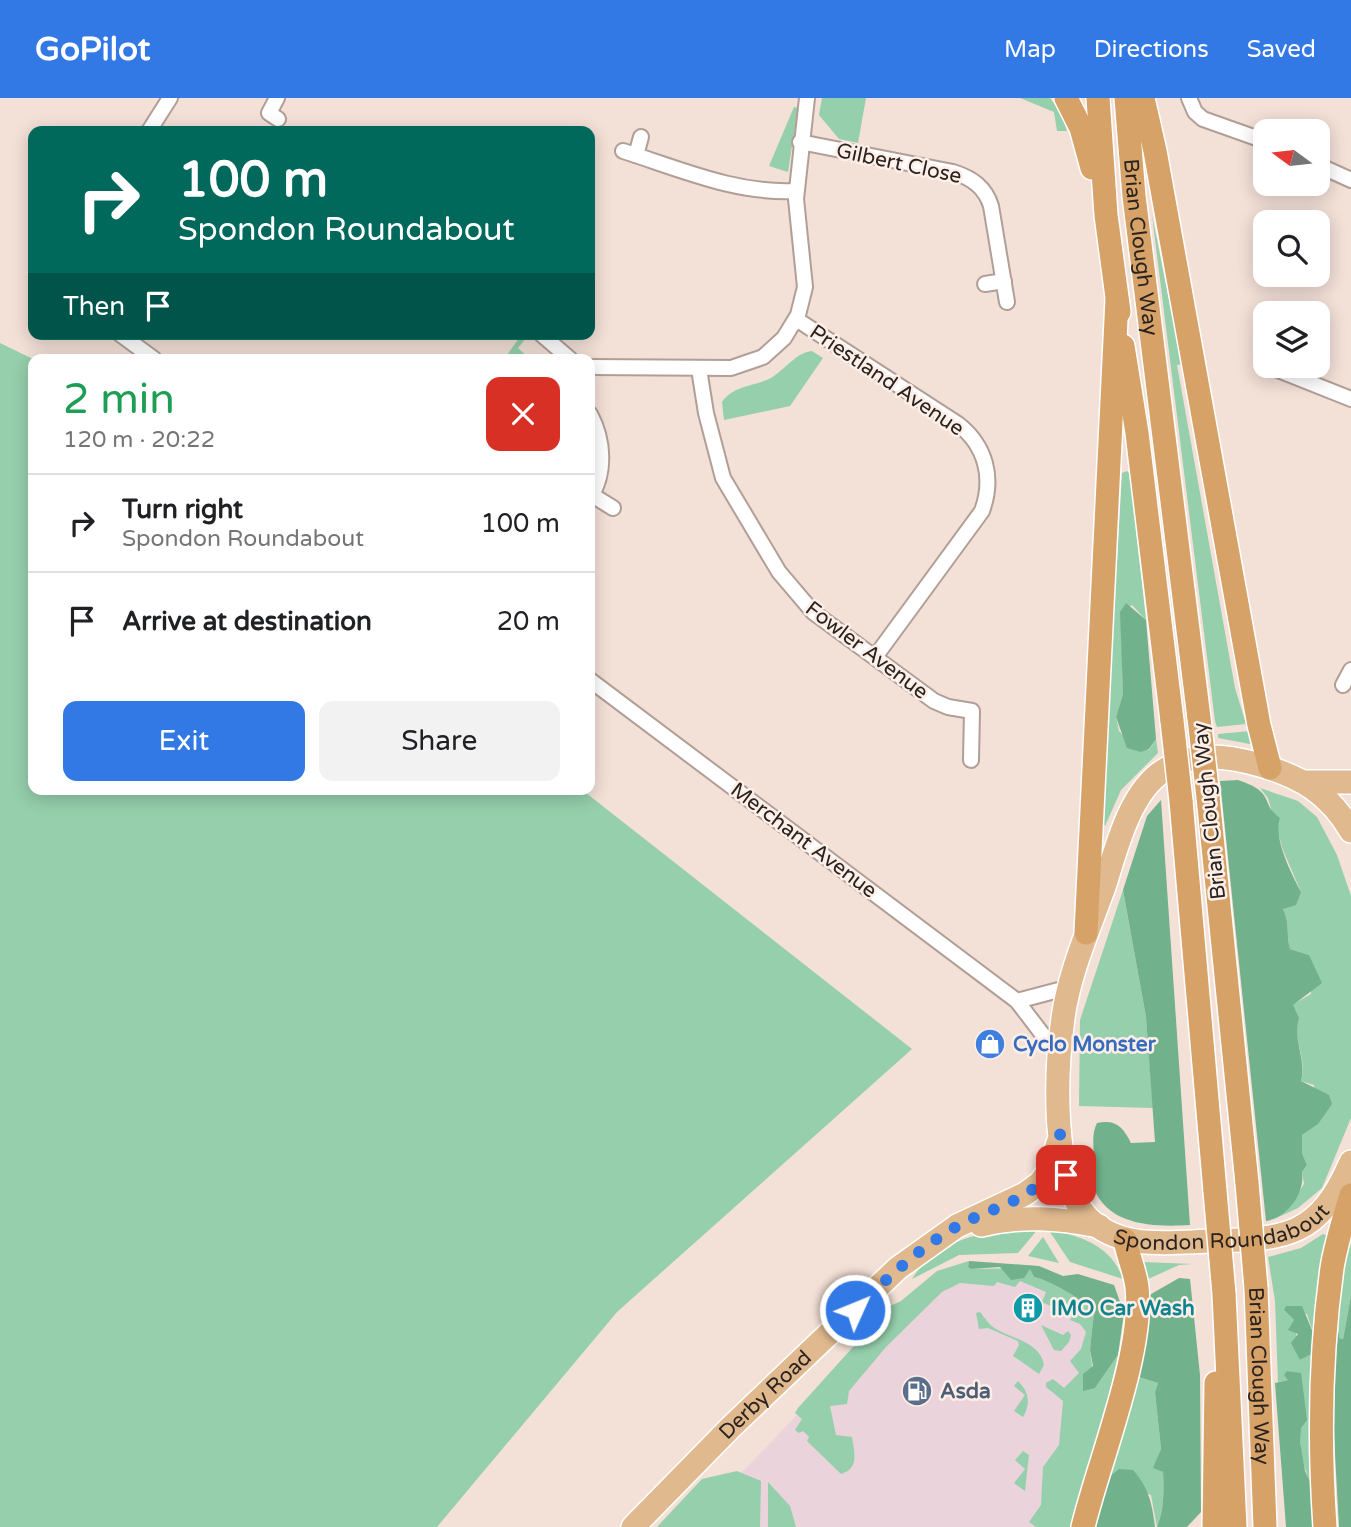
<!DOCTYPE html>
<html lang="en">
<head>
<meta charset="utf-8">
<style>
  :root { --surface:#fff; --page:#f2f2f2; --text:#202124; --muted:#757577; --line:#e0e0e0; --accent:#3379e6 }
  body { margin:0; font-family:"Varela Round",sans-serif; background:var(--page); color:var(--text); height:100vh; display:flex; flex-direction:column; font-size:26px; white-space:nowrap }
  * { box-sizing:border-box; margin:0 }
  p { font-size:23px; color:var(--muted) }
  .icon { flex:none; width:38px; height:38px; fill:none; stroke:currentColor; stroke-width:2; stroke-linecap:round; stroke-linejoin:round }
  .map { position:relative; flex:1; overflow:hidden }
  .side { position:absolute; left:28px; top:256px; width:567px; height:441px; display:flex; flex-direction:column; background:var(--surface); border-radius:14px; box-shadow:0 4px 18px #0003 }
  .side>* { flex:none }
  .top-card { position:absolute; left:28px; top:28px; width:567px; height:214px; border-radius:14px; box-shadow:0 4px 18px #0003; background:#00695c; color:#fff; overflow:hidden }
  .needle { width:46px; rotate:285deg }
  .tools { position:absolute; left:1253px; top:21px; display:grid; gap:14px }
  .tools a { display:grid; place-items:center; width:77px; height:77px; border-radius:14px; background:var(--surface); box-shadow:0 4px 18px #0003; font-size:35px }
  .pin { position:absolute; display:grid; place-items:center; width:60px; height:60px; color:#fff; margin:-30px; border-radius:14px; box-shadow:0 4px 10px #0006 }
  .me { position:absolute; width:77px; margin:-38px; rotate:46deg; stroke-linejoin:round; filter:drop-shadow(0 0 5px #0008) }
  .turn { display:flex; align-items:center; gap:24px; height:147px; padding:0 35px; font-size:32px }
  .turn .icon { width:91px; height:91px; stroke-width:2.5 }
  .turn b { display:block; font-size:49px; line-height:60px }
  .then { display:flex; align-items:center; height:66px; padding:0 35px; background:#0003; gap:14px; font-size:26px }
  .round { display:grid; place-items:center; flex:none; width:74px; height:74px; border-radius:14px; background:var(--page) }
  .headline { display:flex; align-items:center; justify-content:space-between; height:119px; padding:0 35px }
  h1 { font-size:42px; font-weight:600; line-height:52px; color:#1e9e55 }
  .button { display:flex; gap:14px; margin-top:auto; padding:14px 35px }
  .button a { flex:1; height:80px; border-radius:14px; background:var(--accent); color:#fff; font-size:28px; font-weight:600; line-height:80px; text-align:center }
  .button a+a { background:var(--page); color:var(--text) }
  ul { padding:0; list-style:none }
  li { display:flex; align-items:center; gap:21px; height:98px; padding:0 35px; border-top:2px solid var(--line) }
  li div { flex:1 }
  li b { display:block; font-size:26px }
  li em { font-style:normal }
  header { display:flex; align-items:center; gap:42px; box-sizing:border-box; height:98px; padding:0 35px; background:var(--accent); color:#fff }
  header strong { font-size:33px }
  nav { display:flex; gap:38px; margin-inline-start:auto; font-size:24px }
  .map>svg:first-child { display:block }
  .commercial { fill:#ebd3dc }
  .green { fill:#95cfac }
  .forest { fill:#71b28c }
  .lines { fill:none; stroke-linecap:round; stroke-linejoin:round }
  .minor-casing { stroke:#b19f97; stroke-width:18 }
  .primary-casing { stroke:#fff; stroke-width:26 }
  .trunk-casing { stroke:#fff; stroke-width:26 }
  .minor { stroke:#fff; stroke-width:14 }
  .primary { stroke:#e0b98e; stroke-width:23 }
  .trunk { stroke:#d6a268; stroke-width:23 }
  .trunk-bridge-casing { stroke:#fff; stroke-width:26; stroke-linecap:butt }
  .trunk-bridge { stroke:#d6a268; stroke-width:23 }
  .route { stroke:#3379e6; stroke-width:12; stroke-dasharray:0 21.6 }
  .labels { text-anchor:middle; stroke-width:5; stroke-linejoin:round; paint-order:stroke }
  .street-label { font-size:21px; fill:#29221f; stroke:#fdeee7 }
  .shop-label { font-size:21px; font-weight:bold; fill:#366cbe; stroke:#fdeee7; text-anchor:start }
  .culture-label { font-size:21px; font-weight:bold; fill:#0d838f; stroke:#fdeee7; text-anchor:start }
  .service-label { font-size:21px; font-weight:bold; fill:#4e5e75; stroke:#fdeee7; text-anchor:start }
</style>
</head>
<body>
<header>
<strong>GoPilot</strong>
<nav><a>Map</a><a>Directions</a><a>Saved</a></nav>
</header>
<div class="map">
<svg width="1351" height="1429" viewBox="0 0 1351 1429">
  <rect width="100%" height="100%" fill="#f3e0d7"/>
  <!-- commercial -->
  <path class="commercial" d="M994,1171l107,40 -53,218h-358l224,-235z"/>
  <!-- green -->
  <g class="green">
    <path d="M822,0h44l-8,45 -19,-4 -20,-24z"/>
    <path d="M1020,0h30l12,17 5,16h-10l-3,-19z"/>
    <path d="M794,9l4,1 -10,64 -19,-6z"/>
    <path d="M1152,117l30,149 -5,1 58,323 11,36 -29,3 -2,-6z"/>
    <path d="M522,236l5,3 -9,11 12,11h-26z"/>
    <path d="M0,245l33,16v430h548l331,260 -295,263 -180,215h-437z"/>
    <path d="M812,253l11,7 -33,48 -66,14 -2,-18c12,-17 32,-15 49,-24 15,-9 24,-25 41,-27z"/>
    <path d="M1127,373l3,3 16,146 -14,-15 -11,7 2,82 -7,23 3,14 7,8 23,11 7,-11 2,14 -37,37 -16,36 -3,-4 20,-349z"/>
    <path d="M1250,633l3,13h-3l-32,-6v-4z"/>
    <path d="M1260,690l38,13 19,16 20,38 14,41v222l-29,70 -24,20 -26,12 15,-10 17,-26 -2,-12 5,-7 -5,-12v-18l16,-12 -4,-38 -13,-4c7,-22 -9,-41 -3,-63l-6,-13 19,-11 -2,-39 -19,-6c-4,-15 0,-26 -7,-40l18,-17 -18,-42 -15,-52z"/>
    <path d="M1123,792l23,127 7,91 -74,-2 1,-86z"/>
    <path d="M1038,1131l-20,24 -59,2 -47,24c28,-45 79,-48 126,-50z"/>
    <path d="M1048,1131c32,7 63,16 75,50l-53,-17z"/>
    <path d="M1351,1131v67l-8,43h-3c-8,-35 3,-76 11,-110z"/>
    <path d="M1323,1136l3,1 2,5 -14,95 -7,-21 -23,-4 10,10 6,40 12,-6 -2,127c-16,-32 -9,-73 -9,-107l-14,-3 1,9 -10,2 -3,-81 -7,-44 33,-9z"/>
    <path d="M1043,1139l16,26 -31,-7z"/>
    <path d="M969,1163l-1,6 3,2 59,-1 4,9c14,3 51,23 60,35l-4,38 5,38 23,-33 -12,53 -35,119h-35l-7,-5 12,-17 2,-38 16,-22 4,-44 -17,-14v-4l7,-4 11,9 15,-15 -9,-12 11,-12 5,-17 -6,-8 -10,-4 2,-4 -30,-14 4,-10 -26,-11 -5,6 -18,-5 -3,4 -34,-3 -18,9 -56,55 -37,44 -2,13 -17,2 6,29 16,2c2,15 8,31 -11,37l-34,-33 2,-4 -6,-6 -4,2 -4,-3 7,-11 -7,-6 3,-5 92,-102 11,-5 36,-30z"/>
    <path d="M1143,1164l49,2 -13,1 -33,15z"/>
    <path d="M980,1214c5,6 9,13 16,17 17,10 44,13 48,36l-5,9 -26,-18 6,-11 -1,-4 -30,-13 -9,1 -3,-16z"/>
    <path d="M1041,1227l22,10 5,-4 3,4 -2,7 -8,9 -7,-1z"/>
    <path d="M1139,1279l19,6 -3,9 6,57 -7,19 9,4c1,19 1,38 -6,55l-6,-32 -42,-18z"/>
    <path d="M1018,1283c11,11 13,22 5,36l-9,-6 11,-16 -11,-9z"/>
    <path d="M1023,1353l6,4 -4,36 -11,-8 11,-14 -10,-9z"/>
    <path d="M737,1373l24,10 -1,46h-103l45,-48z"/>
    <path d="M768,1384l22,24 6,21h-28z"/>
  </g>
  <!-- forest -->
  <g class="forest">
    <path d="M1126,505l20,17 10,119 -7,10 -8,3 -14,-4 -11,-31 7,-23 -3,-82z"/>
    <path d="M1238,682c39,13 21,23 42,38 -7,20 11,55 21,74l-5,13 -13,4c7,14 3,25 7,40l19,6 13,28 -29,22 6,13c-7,22 8,41 2,63l28,14 3,9 -14,20 -16,11v18l5,12 -5,7c3,21 -14,45 -36,49l-46,-440z"/>
    <path d="M1161,702l29,425c-32,2 -82,2 -96,-37 -3,-8 -1,-20 0,-28 0,-13 -3,-25 3,-37 19,-4 26,4 34,20l24,-1 -9,-125 -23,-127 24,-74z"/>
    <path d="M969,1163l70,5 24,10 15,-2 36,11 10,28 -6,42 -23,33 -12,3v-17l10,-8 -3,-16 4,-38c-9,-12 -46,-32 -60,-35l-4,-8 -6,9 -13,2 -11,-13 -29,2 -3,-2z"/>
    <path d="M1179,1180l11,1 10,96 1,137 -14,15h-30c7,-17 7,-36 6,-55l-10,-4 8,-19 -6,-57 3,-9 -19,-6 7,-80z"/>
    <path d="M1351,1198v231h-12l-7,-128 5,-74 3,14h3z"/>
    <path d="M1286,1208h16l12,29 -2,19 -12,6 -9,-17 7,-9 -10,-4 6,-10 -10,-10z"/>
    <path d="M1287,1273l14,2 6,47 -6,8 -1,13 5,30 5,10 4,46h-28l-11,-144 13,-3 -4,-5z"/>
    <path d="M1119,1371l14,1c16,18 19,34 22,57h-59l13,-50z"/>
  </g>
  <g class="lines">
    <!-- minor casing -->
    <g class="minor-casing">
      <g id="minor">
        <path d="M277,0l-8,15 9,6"/>
        <path d="M1189,0l6,14 8,7 62,22"/>
        <path d="M149,33l21,-33"/>
        <path d="M800,44l153,30c19,6 32,15 38,34l16,96"/>
        <path d="M623,53c57,18 113,43 173,40"/>
        <path d="M636,57l5,-18"/>
        <path d="M1318,67l33,15"/>
        <path d="M985,186l19,-3"/>
        <path d="M796,221l162,105c28,22 36,54 24,87l-107,146"/>
        <path d="M120,236l34,25"/>
        <path d="M541,236l29,25"/>
        <path d="M1268,268l83,33"/>
        <path d="M590,269l141,1 32,-11 21,-19 14,-23 7,-28 -9,-88 11,-101"/>
        <path d="M699,271l7,44 17,65 56,94 34,40 121,89 14,6 24,4 -1,49"/>
        <path d="M590,316c14,26 16,59 0,84"/>
        <path d="M592,397l21,13"/>
        <path d="M590,582l427,321 42,55"/>
        <path d="M1343,587l8,-15"/>
        <path d="M1017,903l53,-14"/>
      </g>
    </g>
    <!-- primary casing -->
    <g class="primary-casing">
      <g id="primary">
        <path d="M1305,684h46"/>
        <path id="s1" d="M1351,733c-22,-38 -50,-54 -91,-66 -33,-9 -67,-14 -97,6 -34,22 -47,79 -59,116 -15,42 -35,86 -41,131 -7,50 -13,161 25,200 33,33 83,24 125,23 75,-2 106,-5 138,-79"/>
        <path d="M981,1127c41,-10 77,-7 118,1"/>
        <path id="s2" d="M633,1429l98,-100 167,-159 59,-42 68,-32 15,-11 9,-12 9,-28"/>
      </g>
    </g>
    <!-- trunk casing -->
    <g class="trunk-casing">
      <g id="trunk">
        <path d="M1066,0l15,30 11,40"/>
        <path d="M1098,0l8,117 13,97"/>
        <path id="s3" d="M1126,0l8,98 65,522"/>
        <path d="M1143,0l12,53 104,574 11,43"/>
        <path d="M1123,248l14,87 35,288"/>
        <path d="M1208,699l39,386"/>
        <path d="M1181,703l34,390"/>
        <path d="M1086,835l31,-634"/>
        <path id="s4" d="M1256,1190l9,239"/>
        <path d="M1224,1196l11,233"/>
        <path d="M1083,1429c16,-66 61,-175 54,-240 -2,-16 -9,-31 -12,-47"/>
        <path d="M1214,1429l2,-144"/>
        <path d="M1325,1429c-6,-86 -5,-173 7,-259 4,-25 12,-49 19,-73"/>
      </g>
    </g>
    <!-- minor -->
    <use href="#minor" class="minor"/>
    <!-- primary -->
    <use href="#primary" class="primary"/>
    <!-- trunk -->
    <use href="#trunk" class="trunk"/>
    <!-- trunk-bridge casing -->
    <g class="trunk-bridge-casing">
      <g id="trunk-bridge">
        <path d="M1199,620l9,79"/>
        <path d="M1172,623l9,80"/>
        <path d="M1247,1085l9,105"/>
        <path d="M1215,1093l9,103"/>
      </g>
    </g>
    <!-- trunk-bridge -->
    <use href="#trunk-bridge" class="trunk-bridge"/>
  </g>
  <g class="lines">
    <!-- route -->
    <path class="route" d="M855,1212c31,-31 62,-60 99,-82 28,-17 68,-24 90,-49 10,-12 12,-30 16,-45l6,41"/>
  </g>
  <!-- icons -->
  <defs>
    <g id="shop-disc" transform="scale(1.575)"><circle r="9.5" fill="#3f7fe0" stroke="#fdeee7"/><path d="M-5-2.5h2.3a2.7 3.5 0 0 1 5.4 0H5L5.5 6h-11ZM-1.5-2.5h3a1.5 2.3 0 0 0-3 0Z" fill="#fff"/></g>
    <g id="building-disc" transform="scale(1.575)"><circle r="9.5" fill="#0f9aa8" stroke="#fdeee7"/><path d="M-4-6H4V6H1V3H-1V6H-4ZM-2.5-4.3h1.7v1.8h-1.7ZM.8-4.3h1.7v1.8H.8ZM-2.5-1h1.7V.8h-1.7ZM.8-1h1.7V.8H.8Z" fill="#fff"/></g>
    <g id="fuel-disc" transform="scale(1.575)"><circle r="9.5" fill="#5c6f8a" stroke="#fdeee7"/><path d="M-5.5-6h7V0h2V4h1.3V-2.5L3-4.5l.8-.8L6-3V5H2.5V1h-1V6h-7ZM-4.2-4.7v3.2H.2V-4.7Z" fill="#fff"/></g>
  </defs>
  <g fill-rule="evenodd">
    <use href="#shop-disc" x="990" y="946"/>
    <use href="#building-disc" x="1028" y="1210"/>
    <use href="#fuel-disc" x="917" y="1293"/>
  </g>
  <g class="labels">
    <!-- street labels -->
    <g class="street-label">
      <text transform="translate(899 65) rotate(12)" y="7">Gilbert Close</text>
      <text dy="7" stroke="none"><textPath href="#s3" startOffset="150">Brian Clough Way</textPath></text>
      <text transform="translate(887 282) rotate(34)" y="7">Priestland Avenue</text>
      <text transform="translate(867 552) rotate(37)" y="7">Fowler Avenue</text>
      <text transform="translate(1209 713) rotate(-96)" y="7">Brian Clough Way</text>
      <text transform="translate(804 742) rotate(37)" y="7">Merchant Avenue</text>
      <text dy="7" stroke="none"><textPath href="#s1" startOffset="835">Spondon Roundabout</textPath></text>
      <text dy="7" stroke="none"><textPath href="#s4" startOffset="88">Brian Clough Way</textPath></text>
      <text dy="7" stroke="none"><textPath href="#s2" startOffset="187">Derby Road</textPath></text>
    </g>
    <!-- shop labels -->
    <g class="shop-label">
      <text x="1013" y="953">Cyclo Monster</text>
    </g>
    <!-- culture labels -->
    <g class="culture-label">
      <text x="1051" y="1217">IMO Car Wash</text>
    </g>
    <!-- service labels -->
    <g class="service-label">
      <text x="940" y="1300">Asda</text>
    </g>
  </g>
</svg>
<div class="tools">
<a><svg class="needle" viewBox="-14 -14 28 28"><path d="M0-13l5 13h-10z" fill="#e53935"/><path d="M0 13l5-13h-10z" fill="#757577"/></svg></a>
<a><svg class="icon" aria-label="search" viewBox="0 0 24 24"><circle cx="10" cy="10" r="6"/><path d="M15 15l6 6"/></svg></a>
<a><svg class="icon" aria-label="layers" viewBox="0 0 24 24"><path d="M12 4l9 5-9 5-9-5zM3 14l9 5 9-5"/></svg></a>
</div>
<div class="pin" style="left:1066px;top:1077px;background:#d93025"><svg class="icon" aria-label="arrive" viewBox="0 0 24 24"><path d="M6 21V4h12l-3 4 3 4H6"/></svg></div>
<svg class="me" style="left:855px;top:1212px" viewBox="-20 -20 40 40"><circle r="17" fill="#3379e6" stroke="#fff" stroke-width="3"/><path d="M0-11L8 9 0 5-8 9z" fill="#fff"/></svg>
<div class="top-card">
<div class="turn"><svg class="icon" aria-label="right" viewBox="0 0 24 24"><path d="M7 20v-9h11M14 6l5 5-5 5"/></svg><div><b>100 m</b>Spondon Roundabout</div></div>
<div class="then">Then<svg class="icon" aria-label="arrive" viewBox="0 0 24 24"><path d="M6 21V4h12l-3 4 3 4H6"/></svg></div>
</div>
<section class="side">
<div class="headline"><div><h1>2 min</h1><p>120 m · 20:22</p></div><a class="round" style="background:#d93025;color:#fff"><svg class="icon" aria-label="close" viewBox="0 0 24 24"><path d="M6 6l12 12M18 6L6 18"/></svg></a></div>
<ul>
<li><svg class="icon" aria-label="right" viewBox="0 0 24 24"><path d="M7 20v-9h11M14 6l5 5-5 5"/></svg><div><b>Turn right</b><p>Spondon Roundabout</p></div><em>100 m</em></li>
<li><svg class="icon" aria-label="arrive" viewBox="0 0 24 24"><path d="M6 21V4h12l-3 4 3 4H6"/></svg><div><b>Arrive at destination</b></div><em>20 m</em></li>
</ul>
<div class="button"><a>Exit</a><a>Share</a></div>
</section>
</div>
</body>
</html>
